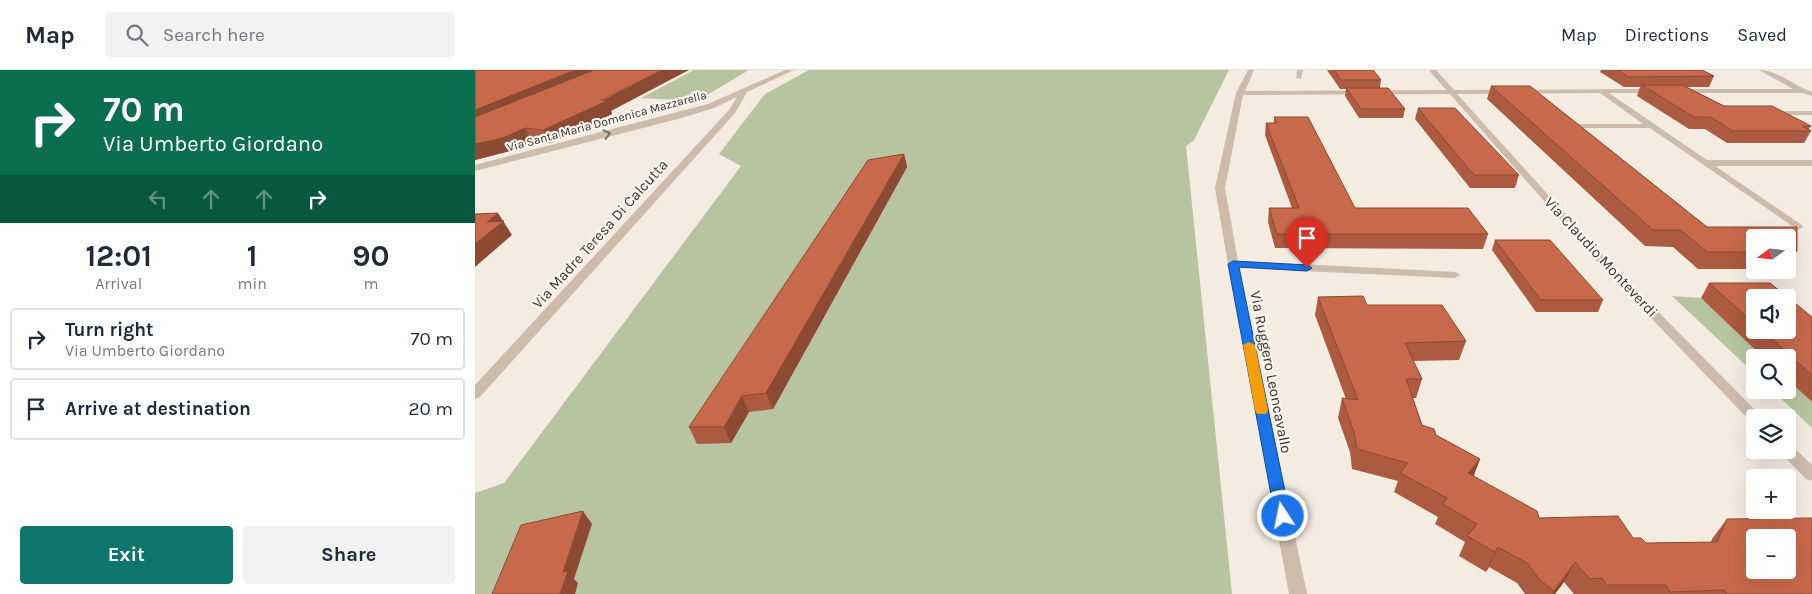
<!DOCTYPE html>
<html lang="en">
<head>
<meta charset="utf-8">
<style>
  :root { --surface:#fff; --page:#f2f2f3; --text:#1f2937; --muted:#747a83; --line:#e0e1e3; --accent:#0f766e }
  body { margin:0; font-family:Karla,sans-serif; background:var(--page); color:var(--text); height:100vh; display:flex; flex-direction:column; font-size:19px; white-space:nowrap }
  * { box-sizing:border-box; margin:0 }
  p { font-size:16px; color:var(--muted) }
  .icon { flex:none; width:28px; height:28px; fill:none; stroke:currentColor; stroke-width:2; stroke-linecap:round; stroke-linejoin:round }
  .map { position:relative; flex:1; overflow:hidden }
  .sheet { display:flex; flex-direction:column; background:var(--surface); width:475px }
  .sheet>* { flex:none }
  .hud { background:#0b6e4f; color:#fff; overflow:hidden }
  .needle { width:32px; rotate:255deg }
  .tools { position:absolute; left:1271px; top:159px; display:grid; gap:10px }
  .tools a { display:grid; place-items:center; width:50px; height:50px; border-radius:5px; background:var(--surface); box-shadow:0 5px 20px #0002; font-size:25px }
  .pin { position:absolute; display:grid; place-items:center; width:42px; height:42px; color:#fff; margin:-51px -21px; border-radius:50% 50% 50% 0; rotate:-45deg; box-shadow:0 0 5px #0007 }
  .pin .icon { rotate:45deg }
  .me { position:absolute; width:55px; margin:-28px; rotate:349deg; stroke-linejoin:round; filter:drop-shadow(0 0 4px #0008) }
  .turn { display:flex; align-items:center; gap:18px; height:105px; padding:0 20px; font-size:22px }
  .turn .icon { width:65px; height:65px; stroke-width:2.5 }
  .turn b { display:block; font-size:35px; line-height:42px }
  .lanes { display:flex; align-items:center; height:48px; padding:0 20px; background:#0003; justify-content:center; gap:25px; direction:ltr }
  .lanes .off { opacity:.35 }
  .eta { display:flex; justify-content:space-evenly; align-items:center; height:85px; text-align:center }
  .eta b { font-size:30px; font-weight:700; line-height:35px }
  .primary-button { display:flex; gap:10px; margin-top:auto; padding:10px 20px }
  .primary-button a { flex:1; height:58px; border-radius:5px; background:var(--accent); color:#fff; font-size:20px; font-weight:700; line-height:58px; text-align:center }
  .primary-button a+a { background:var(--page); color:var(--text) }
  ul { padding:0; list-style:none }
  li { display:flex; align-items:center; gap:15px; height:62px; margin:0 10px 8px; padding:0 10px; border:2px solid var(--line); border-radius:5px }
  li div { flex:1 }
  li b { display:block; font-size:19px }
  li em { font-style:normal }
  header { display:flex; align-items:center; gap:30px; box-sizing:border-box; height:70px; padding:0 25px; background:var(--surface); border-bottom:1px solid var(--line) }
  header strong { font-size:24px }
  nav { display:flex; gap:28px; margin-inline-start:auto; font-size:18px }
  .search { width:350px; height:45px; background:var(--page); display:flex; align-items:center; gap:12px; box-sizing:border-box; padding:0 18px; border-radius:5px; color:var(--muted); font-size:19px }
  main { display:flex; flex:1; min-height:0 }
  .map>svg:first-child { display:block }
  .green { fill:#b8c4a0 }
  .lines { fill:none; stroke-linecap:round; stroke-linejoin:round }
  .minor { fill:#cdbbac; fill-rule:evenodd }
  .wall { fill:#ac5a40; fill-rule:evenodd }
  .shaded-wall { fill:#8c4a34 }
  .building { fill:#c8694b; stroke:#8c4a34; fill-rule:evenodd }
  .oneway { stroke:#7d6f65 }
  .route { fill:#1a73e8; stroke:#114b97 }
  .slow { fill:#f59e0b }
  .labels { text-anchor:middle; stroke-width:4.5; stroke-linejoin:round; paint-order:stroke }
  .far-street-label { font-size:12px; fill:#3b302b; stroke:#fbf5ee }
  .street-label { font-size:15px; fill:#3b302b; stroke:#fbf5ee }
</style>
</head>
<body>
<header>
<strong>Map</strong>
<div class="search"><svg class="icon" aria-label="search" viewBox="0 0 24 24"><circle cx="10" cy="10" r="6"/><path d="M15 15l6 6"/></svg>Search here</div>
<nav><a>Map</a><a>Directions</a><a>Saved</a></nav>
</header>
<main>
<section class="sheet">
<div class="hud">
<div class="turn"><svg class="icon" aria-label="right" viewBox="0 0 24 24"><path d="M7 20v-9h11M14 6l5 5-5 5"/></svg><div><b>70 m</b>Via Umberto Giordano</div></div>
<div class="lanes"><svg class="icon off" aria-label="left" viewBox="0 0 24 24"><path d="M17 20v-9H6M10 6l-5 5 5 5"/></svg><svg class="icon off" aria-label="ahead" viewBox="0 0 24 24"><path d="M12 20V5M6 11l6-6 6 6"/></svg><svg class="icon off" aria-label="ahead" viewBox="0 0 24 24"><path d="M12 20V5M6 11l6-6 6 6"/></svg><svg class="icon" aria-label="right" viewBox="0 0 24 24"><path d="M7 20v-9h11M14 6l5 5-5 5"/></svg></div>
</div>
<div class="eta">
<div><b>12:01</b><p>Arrival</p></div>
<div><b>1</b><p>min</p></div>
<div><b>90</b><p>m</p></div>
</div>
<ul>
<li><svg class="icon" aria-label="right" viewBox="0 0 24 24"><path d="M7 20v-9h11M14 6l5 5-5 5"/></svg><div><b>Turn right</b><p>Via Umberto Giordano</p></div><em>70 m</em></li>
<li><svg class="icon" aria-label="arrive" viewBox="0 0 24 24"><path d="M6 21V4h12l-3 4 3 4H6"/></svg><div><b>Arrive at destination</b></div><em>20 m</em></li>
</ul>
<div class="primary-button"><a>Exit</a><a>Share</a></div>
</section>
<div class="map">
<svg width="1337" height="524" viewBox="0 0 1337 524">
  <rect width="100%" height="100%" fill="#f4ebe1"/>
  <!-- green -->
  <g class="green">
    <path d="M219,0h55l-52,31 -56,-3z"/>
    <path d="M334,0h420l-35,70 -8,6 46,448h-757v-101l29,-10 237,-317 -22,-12 46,-60z"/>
    <path d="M1197,226l29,2 63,59 -9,1v16z"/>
    <path d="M1313,309l24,23v26l-40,-38h15z"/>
  </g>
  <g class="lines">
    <!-- minor -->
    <g class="minor">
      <path d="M310,0h9l-47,22 -12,21 -255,284 -5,2v-14l254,-275 8,-13 -23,11 -36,11 -203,52v-6l233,-61z"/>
      <path d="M773,0h6l-9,21 201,-1 -17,-20h7l18,20 201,-1 4,2 -1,2h-49l98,67h105v6h-97l87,59 1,2 -5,3 -148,-102h-67l5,5 -7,2 -9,-7v-4h71l-43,-31 -143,1 151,167 155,157h-8v5l-4,-1 -151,-157 -150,-171 -207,1 -18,93 13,73 217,11 6,3 -6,3 -216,-10 68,326h-18l-61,-330 -13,-76 21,-95z"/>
      <path d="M822,0h6l-2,9 -5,-1z"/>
      <path d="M1284,0c19,0 35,16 53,22v4l-10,-3h-124l-4,-2 4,-2h115z"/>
      <path d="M1292,41h45v4h-42l-4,-2z"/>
      <path d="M1312,375l5,1 20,19v16l-6,-2 -24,-25 -3,-4h8z"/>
    </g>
  </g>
  <!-- wall -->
  <g class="wall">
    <path d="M0,0l136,41 1,3 -62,29 -19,-1 -21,9 -35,9z"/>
    <path d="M852,0h46l8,10 -1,8 25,21 -2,9h-44l-14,-22 1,-7h-6z"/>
    <path d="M1126,0h101l12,6 -5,11h-22l37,19 87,20 -2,3 2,2 -7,12h-77l-22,-14h-16l-52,-33 3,-9h-16l-24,-15z"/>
    <path d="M1016,16h39l177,141h90v24l-10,17v-30h-32v31h-57l-25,-22 -28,-1 -158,-147z"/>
    <path d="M943,38l101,67 -4,13h-45l-55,-69z"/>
    <path d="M799,47l81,91 133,26 -5,15 -208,-1 -7,-26 1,-14h23l-27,-73 1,-12h8z"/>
    <path d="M429,84l3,13 -134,242 -24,3 -18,31 -34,1 -8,-17z"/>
    <path d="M1020,170l108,60 -5,12h-62l-44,-62z"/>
    <path d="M1234,213h61l42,34v85l-25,-23v-21h-23l-63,-60zM1280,228h32v32h-32z"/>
    <path d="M843,227l49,8 99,36 -7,19 -46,1 9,18 -6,19h-3l9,27 14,10 44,24 -7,17 66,42 94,20 13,5 65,-1 1,-3 15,-20 85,75h-238l-10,-12 -9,12h-30l-8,-11 -28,-16 -3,5 -27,-16 6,-14 -30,-18 3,-7 -44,-25 4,-11 -46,-12 -2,-17 -12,-34 4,-20 4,1 -31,-84z"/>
  </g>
  <!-- shaded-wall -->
  <g class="shaded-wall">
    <path d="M100,0h33l-133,56v-16z"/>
    <path d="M187,0h27l-78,41 1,3 -62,29 -7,-13z"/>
    <path d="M50,58l6,14 -21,9 -35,9v-16z"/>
    <path d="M429,84l3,13 -134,242 -7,-16z"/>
    <path d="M23,143l14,22 -37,32v-23l12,-22z"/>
    <path d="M267,326l7,16 -18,31 -7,-16z"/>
    <path d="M1005,389l-7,19 -5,-5z"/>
    <path d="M108,441l9,13 -18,55 4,4 -3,11h-15l3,-22z"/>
    <path d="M1023,477l-9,20 -3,5 9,-20z"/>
    <path d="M1100,492l-11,20 -9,12h-3z"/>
  </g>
  <!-- building -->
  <g class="building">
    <path d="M0,0h100l-100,40z"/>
    <path d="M119,0h68l-61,30 6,1 -64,29 -18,-2 -22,10 -28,6v-27z"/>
    <path d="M859,0h39l8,10h-40z"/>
    <path d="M1143,0h84l12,6 -86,1z"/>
    <path d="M1167,15h40l42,21h48l39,20h-9l9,5h-78l-22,-14h-17z"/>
    <path d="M1016,16h39l177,141h90v24l-10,1v-14h-32v14h-48l-26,-22h-28z"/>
    <path d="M871,18h42l17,21h-44z"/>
    <path d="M943,38h37l64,67h-45z"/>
    <path d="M799,47h34l47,91h113l20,26h-211l-8,-26h30l-33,-85h11z"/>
    <path d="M429,84l-138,239 -24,3 -18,31h-35l179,-267z"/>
    <path d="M23,143l-11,9 17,-1 -29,23v-30z"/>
    <path d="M1020,170h55l53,60h-62z"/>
    <path d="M1234,213h61l42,34v58l-50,-45h25v-32h-32v26z"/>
    <path d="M888,226l4,9h75l24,36 -61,2 17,36h-16l16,46 12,4 2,6 44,24 -12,14 69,38 2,7 79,-2 15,22h8l5,5 71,-1 10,-23 85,-1v76h-85l-3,-4 -54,2 -4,-7h-59l-5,-7 -12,1 -15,-17 -21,29 -14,-11 -13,-17 -29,-16 -3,5 -28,-16 10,-12 -34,-20 4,-6 -47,-25 8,-10 -51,-14 -3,-17 -12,-34 16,2 -40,-103zM1280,468h32v32h-32z"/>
    <path d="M108,441l-20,61 5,-1 -8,23h-68l29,-69z"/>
  </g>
  <!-- one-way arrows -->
  <defs><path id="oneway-chevron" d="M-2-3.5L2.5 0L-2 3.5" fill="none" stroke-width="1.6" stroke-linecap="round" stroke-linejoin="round" transform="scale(1.25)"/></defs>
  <use class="oneway" href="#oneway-chevron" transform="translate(132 64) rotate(-14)"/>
  <!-- route -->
  <path class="route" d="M758,191l74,4 5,3 -5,3 -68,-4 51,249 -2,5 -5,1 -6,-1 -2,-5 -47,-252z"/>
  <!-- slow -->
  <path class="slow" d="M774,272l6,3 13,65 -2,4h-9l-2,-4 -12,-65z"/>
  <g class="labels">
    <!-- far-street labels -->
    <g class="far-street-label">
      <text transform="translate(132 51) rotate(-15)" y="4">Via Santa Maria Domenica Mazzarella</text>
    </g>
    <!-- street labels -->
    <g class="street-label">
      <text transform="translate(125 164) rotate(-48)" y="5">Via Madre Teresa Di Calcutta</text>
      <text transform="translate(1126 187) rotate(47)" y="5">Via Claudio Monteverdi</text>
      <text transform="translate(796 302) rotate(79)" y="5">Via Ruggero Leoncavallo</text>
    </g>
  </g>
</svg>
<div class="tools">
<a><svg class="needle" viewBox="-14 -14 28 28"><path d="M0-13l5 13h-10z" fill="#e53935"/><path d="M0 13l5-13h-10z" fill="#747a83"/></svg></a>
<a><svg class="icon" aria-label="sound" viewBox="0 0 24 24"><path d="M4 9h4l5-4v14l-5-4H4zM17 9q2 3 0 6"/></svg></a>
<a><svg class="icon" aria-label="search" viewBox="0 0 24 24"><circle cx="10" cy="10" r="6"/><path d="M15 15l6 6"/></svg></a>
<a><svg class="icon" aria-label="layers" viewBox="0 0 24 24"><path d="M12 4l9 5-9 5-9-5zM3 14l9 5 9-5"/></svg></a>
<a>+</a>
<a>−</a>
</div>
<div class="pin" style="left:832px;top:198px;background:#d93025"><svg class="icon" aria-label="arrive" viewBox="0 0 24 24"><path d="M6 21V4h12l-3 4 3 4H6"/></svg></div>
<svg class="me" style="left:808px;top:446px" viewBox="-20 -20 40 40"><circle r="17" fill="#1a73e8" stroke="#fff" stroke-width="3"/><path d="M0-11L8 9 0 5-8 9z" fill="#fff"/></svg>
</div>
</main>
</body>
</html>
